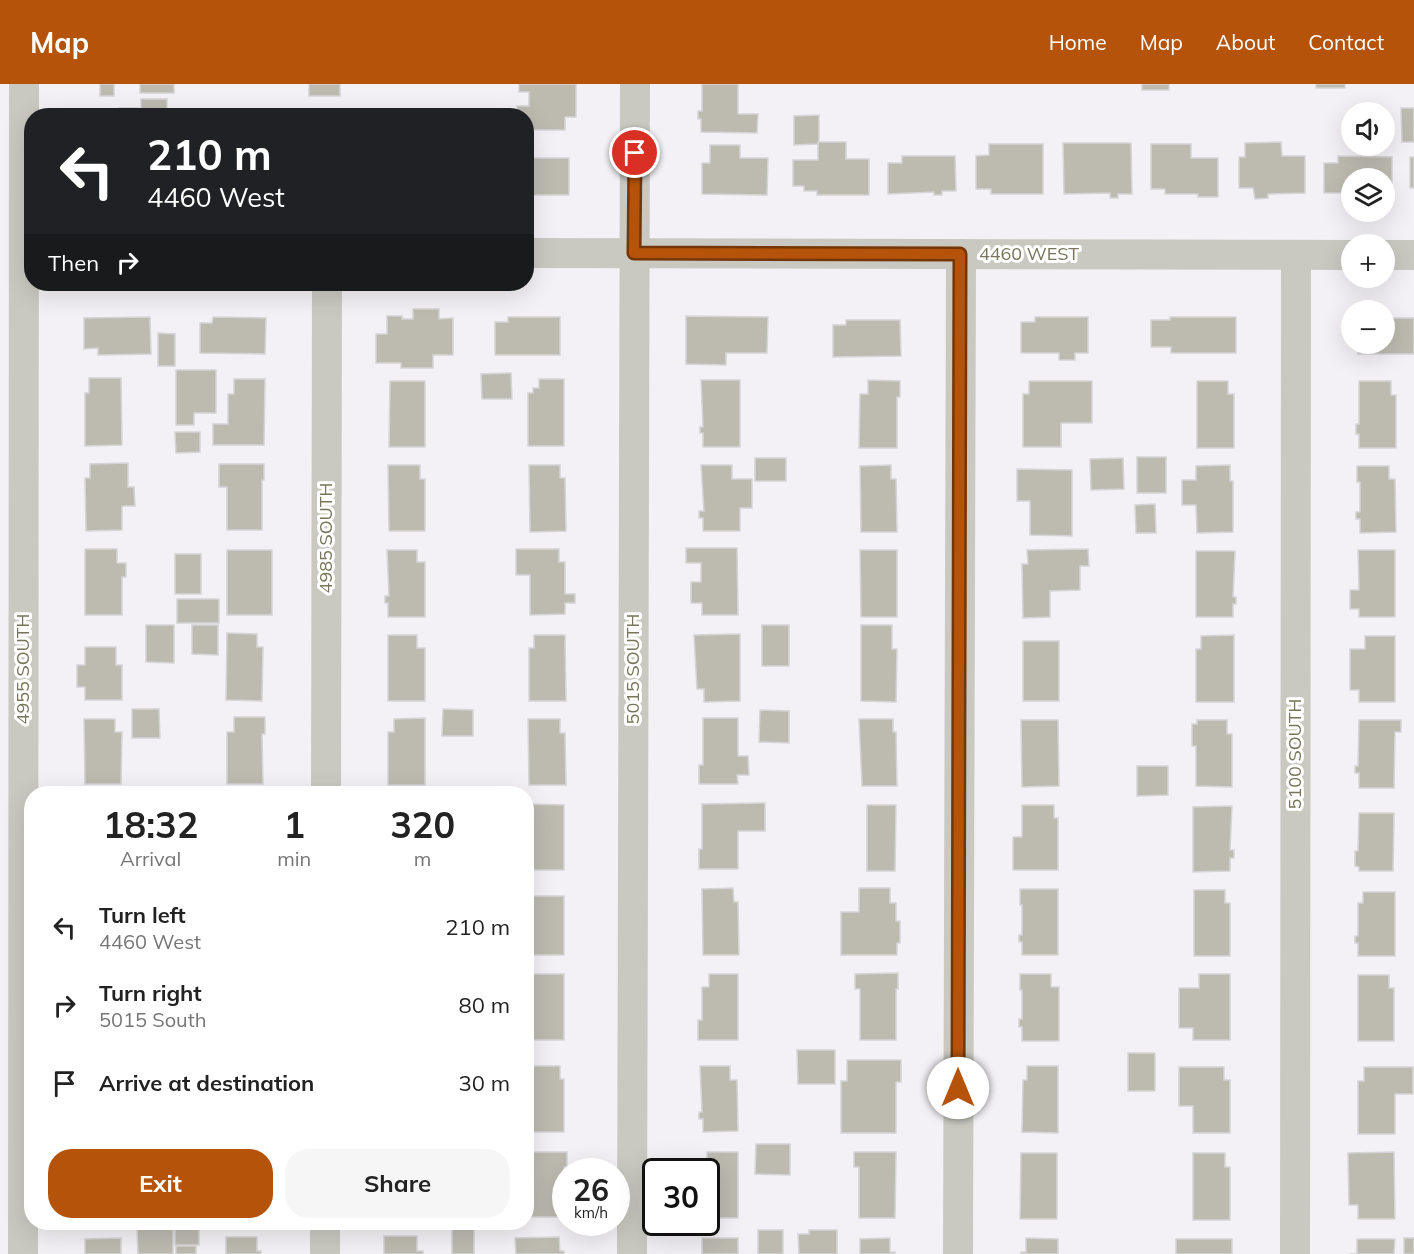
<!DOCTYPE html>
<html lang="en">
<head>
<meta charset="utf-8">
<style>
  :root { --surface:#fff; --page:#f6f6f6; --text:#222; --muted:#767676; --accent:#b45309 }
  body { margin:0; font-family:Mulish,sans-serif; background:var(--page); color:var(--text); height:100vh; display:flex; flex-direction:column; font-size:22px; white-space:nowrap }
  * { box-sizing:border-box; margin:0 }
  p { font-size:20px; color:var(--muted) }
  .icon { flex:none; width:33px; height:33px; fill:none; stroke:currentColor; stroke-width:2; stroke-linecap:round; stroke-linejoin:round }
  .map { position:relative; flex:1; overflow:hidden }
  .panel { position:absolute; left:24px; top:702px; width:510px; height:444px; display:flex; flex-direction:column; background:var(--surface); border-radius:24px; box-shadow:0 6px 24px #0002 }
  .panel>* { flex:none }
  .banner { position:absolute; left:24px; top:24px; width:510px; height:183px; border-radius:24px; box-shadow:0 6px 24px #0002; background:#202124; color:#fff; overflow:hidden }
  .fabs { position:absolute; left:1341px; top:18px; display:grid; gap:12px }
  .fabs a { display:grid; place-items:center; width:54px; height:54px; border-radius:50%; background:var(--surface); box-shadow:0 6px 24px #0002; font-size:30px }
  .speed { position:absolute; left:552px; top:1074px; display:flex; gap:12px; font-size:30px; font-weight:700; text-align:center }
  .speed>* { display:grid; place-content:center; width:78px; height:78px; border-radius:50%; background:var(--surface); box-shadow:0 6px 24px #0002; line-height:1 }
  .speed small { font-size:15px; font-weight:400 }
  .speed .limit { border:3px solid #111; border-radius:9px; background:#fff; color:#111 }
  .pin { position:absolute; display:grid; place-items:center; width:51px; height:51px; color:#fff; margin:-26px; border:3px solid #fff; border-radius:50%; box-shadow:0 2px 6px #0007 }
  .me { position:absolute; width:66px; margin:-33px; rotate:0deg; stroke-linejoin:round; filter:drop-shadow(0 0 4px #0008) }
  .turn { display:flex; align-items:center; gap:21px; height:126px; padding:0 24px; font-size:27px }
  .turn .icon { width:78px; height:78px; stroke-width:2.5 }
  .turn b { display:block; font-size:42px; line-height:51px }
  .then { display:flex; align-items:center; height:57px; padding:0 24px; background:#0003; gap:12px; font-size:22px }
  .eta { display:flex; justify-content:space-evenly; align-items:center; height:102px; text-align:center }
  .eta b { font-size:36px; font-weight:700; line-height:42px }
  .cta { display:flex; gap:12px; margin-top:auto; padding:12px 24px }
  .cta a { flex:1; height:69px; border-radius:24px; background:var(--accent); color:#fff; font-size:24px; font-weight:700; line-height:69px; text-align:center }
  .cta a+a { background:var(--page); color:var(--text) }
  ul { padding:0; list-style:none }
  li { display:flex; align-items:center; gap:18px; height:78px; padding:0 24px }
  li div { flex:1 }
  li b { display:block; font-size:22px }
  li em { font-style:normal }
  header { display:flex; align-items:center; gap:36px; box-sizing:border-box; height:84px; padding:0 30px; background:var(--accent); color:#fff }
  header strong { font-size:28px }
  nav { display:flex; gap:33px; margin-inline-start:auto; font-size:21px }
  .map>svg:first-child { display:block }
  .building { fill:#bdbbb0; stroke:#d5d4d6; stroke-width:1.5 }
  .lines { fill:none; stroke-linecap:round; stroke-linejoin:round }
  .minor { stroke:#c9c9c2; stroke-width:30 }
  .route-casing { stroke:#753606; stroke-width:15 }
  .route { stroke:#b45309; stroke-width:10 }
  .labels { text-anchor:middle; stroke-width:6; stroke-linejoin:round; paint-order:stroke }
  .street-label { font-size:18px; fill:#78765a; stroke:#fff }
</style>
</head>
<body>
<header>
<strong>Map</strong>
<nav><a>Home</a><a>Map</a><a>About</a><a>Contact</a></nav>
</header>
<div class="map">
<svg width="1414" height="1170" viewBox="0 0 1414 1170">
  <rect width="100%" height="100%" fill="#f3f1f5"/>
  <!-- building -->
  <g class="building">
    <rect x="100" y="0" width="14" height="12"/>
    <rect x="140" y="0" width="34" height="9"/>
    <rect x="309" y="0" width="31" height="12"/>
    <path d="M519,0h57v33h-11v13h-39v-14h-9v-10h12v-14h-10z"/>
    <path d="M702,0h36v30h20l-1,19 -56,-1v-13h-3v-8h4z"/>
    <rect x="1142" y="0" width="27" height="6"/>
    <rect x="1316" y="0" width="29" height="4"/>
    <rect x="141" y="15" width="26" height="17"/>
    <rect x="119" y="24" width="19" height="8"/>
    <path d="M1401,24h13v34h-12z"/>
    <path d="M819,31v27l-1,2 -24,1v-29z"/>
    <path d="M818,58h28v17h23v36h-52v-4h-13v-5h-11v-26h25z"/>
    <path d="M1281,58l1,14h23v37l-37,1v4l-13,1 -2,-11h-14v-31h6v-14z"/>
    <path d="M1063,59h68l1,51h-14v4h-8v-5l-46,1z"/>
    <path d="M989,60h54v50h-52v-5h-15v-33l13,-1z"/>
    <path d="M1151,60h40v14h27v39h-20v-3h-33v-5h-14z"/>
    <path d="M710,61h30v13h28l-1,37 -65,-1v-31h8z"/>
    <path d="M902,72h53l1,35h-14v4h-8v-3l-46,2v-31h14z"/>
    <path d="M1338,72l54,1v37h-8v-16h-32v15h-28v-30h14z"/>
    <rect x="1410" y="73" width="4" height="31"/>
    <rect x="526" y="74" width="43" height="37"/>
    <path d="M413,225h26v10l14,-1v37h-20v13h-32v-5h-25v-29h11v-18h15v3h11z"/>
    <path d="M686,232l82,1 -1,36h-41v12l-40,-1z"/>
    <path d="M150,233l1,37 -53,1v-7l-14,1v-31z"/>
    <path d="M213,233l53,1 -1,36 -65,-1v-30h12z"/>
    <path d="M508,233h52v38h-65v-33h13z"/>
    <path d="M1035,233h53v36h-13v7h-16v-7h-38v-31h14z"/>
    <path d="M1170,233h66v36h-65v-6h-20v-27h19z"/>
    <path d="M1384,234h30v36h-56v-10h26z"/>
    <path d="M846,236h54l1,36 -68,1v-32h13z"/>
    <path d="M158,249l17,1v32h-17z"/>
    <path d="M176,286h40v43h-22v12h-18z"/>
    <path d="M511,289l1,26h-30l-1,-25z"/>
    <path d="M89,294h32l1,67 -37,1v-53h4z"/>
    <path d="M234,295h31l-1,66h-51v-21h15v-30h6z"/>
    <path d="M539,295h25v67h-36v-53h5v-5h6z"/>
    <path d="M701,296h39v67h-37v-14h-3v-6h3z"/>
    <path d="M868,296l32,1v16h-3v51h-38l1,-54h8z"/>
    <path d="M390,297h35v66h-36z"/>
    <path d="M1029,297h63v42h-31v24h-38v-53h6z"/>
    <path d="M1197,297h31v13h6v54h-37z"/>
    <path d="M1359,297h32v14h5v53h-37v-14h-3v-10h3z"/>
    <path d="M175,348h25v20l-24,1z"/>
    <rect x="1137" y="373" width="29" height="36"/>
    <rect x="755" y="374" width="31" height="23"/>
    <path d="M1123,374l1,31 -33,1 -1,-31z"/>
    <path d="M128,379v24h6l1,19h-13v24l-36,1 -1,-53h5v-14z"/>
    <path d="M219,380h45v16h-2v50h-35v-43h-8z"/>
    <path d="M388,381h32v14h5v52h-36z"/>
    <path d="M529,381h31v13h5l1,53 -36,1z"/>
    <path d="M701,381h31v14h20v29h-12v23h-37v-13h-4v-7h5z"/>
    <path d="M891,381v14h5l1,53h-36l-1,-66z"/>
    <path d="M1230,381v16h3v51l-36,1 -1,-28h-14v-25h14v-14z"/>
    <path d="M1357,382h32v13h6l1,53 -36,1v-14h-4v-7h4v-30h-3z"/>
    <path d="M1017,385l55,1v66l-42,-1v-34h-13z"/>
    <path d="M1155,420l1,29h-20l-1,-28z"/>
    <path d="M686,464h51l1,67h-36v-12h-11v-21h10v-19h-15z"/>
    <path d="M85,465h32v14h9v14h-4v38h-37z"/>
    <path d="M516,465h43v13h6v32h10v9h-10v11l-35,1v-40h-14z"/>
    <path d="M1088,465l1,17h-9v24l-30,1v26l-27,1 -1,-54h6l-1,-14z"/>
    <rect x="227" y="466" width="45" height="65"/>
    <path d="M387,466h30v12h8v55h-37v-14h-3v-7h4z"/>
    <path d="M860,466h37v67h-36z"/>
    <path d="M1358,466h37v67h-36v-8h-9v-19h9z"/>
    <path d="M1196,467h39l-2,46h3v7h-3v13h-37z"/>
    <rect x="175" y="470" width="26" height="40"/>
    <rect x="177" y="515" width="42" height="24"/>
    <path d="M146,541h28v38l-28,-1z"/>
    <path d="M192,541h26v30l-26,-1z"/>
    <rect x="762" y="541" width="27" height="41"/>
    <path d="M861,541h31v24h5l-1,53 -35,-1z"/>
    <path d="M227,549l30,1v13h6l-1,54 -36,-1z"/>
    <path d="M740,550v67l-36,1v-13h-7l-3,-54z"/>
    <path d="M388,551h29v13h8v53h-37z"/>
    <path d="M534,551h31l1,66h-37v-53h5z"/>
    <path d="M1234,551v67h-38v-53h5v-13z"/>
    <path d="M1365,552h30v66h-36v-12h-9v-41h15z"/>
    <rect x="1023" y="557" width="36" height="60"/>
    <path d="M85,563h31v18h6v35h-37v-13h-8v-22h8z"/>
    <path d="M132,625h27l1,29h-28z"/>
    <path d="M443,625l30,1v26h-31z"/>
    <path d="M760,626l29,1v32l-30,-1z"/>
    <path d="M234,633h31v17h-3l1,50h-36v-52h7z"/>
    <path d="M425,634v67h-37v-53h6v-13z"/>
    <path d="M703,634h35v38h10l1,19h-12l1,9h-39v-19h4z"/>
    <path d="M84,635h31v13h7l-1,52h-36z"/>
    <path d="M528,635h32v14h5l1,52h-37z"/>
    <path d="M859,635h34v13h3l1,54h-35z"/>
    <path d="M1021,636h37l1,66 -37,1z"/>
    <path d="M1197,636h30v14h5v53l-36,-1v-40h-4v-22h5z"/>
    <path d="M1359,636h42v12h-6l-1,56h-35v-15h-4v-7h3z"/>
    <path d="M1137,682h31v29l-31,1z"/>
    <path d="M765,719v28h-27v38h-39v-20h3v-45z"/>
    <path d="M528,720l36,1v65h-37z"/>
    <path d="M867,721h29l-1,66h-28z"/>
    <path d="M1022,721h32v13h4v52h-45v-33h9z"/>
    <path d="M1232,722l-2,44h4v8h-4v13l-37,1v-65z"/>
    <path d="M1359,729h35l-1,58h-34v-4l-4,-1v-15h3z"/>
    <path d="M733,804l1,14h4l1,53h-36l-1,-66z"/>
    <path d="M859,804h31v15h6v18h4v22h-3v12h-56v-43h18z"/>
    <path d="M1020,805h38v66h-36v-13h-3v-7h3v-30h-2z"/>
    <path d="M1194,806h31v13h5v53h-36z"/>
    <path d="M1363,808h32v64h-37v-13h-3v-7h3v-33h5z"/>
    <rect x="530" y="812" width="34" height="59"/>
    <path d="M898,889v16h-2v51h-36v-51h-5v-15z"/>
    <rect x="529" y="890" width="35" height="66"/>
    <path d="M709,890h29v66h-40v-20h4v-33h7z"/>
    <path d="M1020,890h31v13h8v54h-37v-14h-3v-8h3v-29h-2z"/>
    <path d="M1199,890h31v66h-37v-12h-14v-40h20z"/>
    <path d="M1358,891h31v13h5v53h-36z"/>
    <path d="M797,966h38v34h-37z"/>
    <rect x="1128" y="969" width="27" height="38"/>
    <path d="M847,976h54v22h-5v51h-55v-52h6z"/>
    <path d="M528,982h32v13h4v53h-36z"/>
    <path d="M700,982h30v14h7l1,51 -35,1v-13h-4v-7h3z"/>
    <path d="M1027,982h31v67l-36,-1 1,-52h4z"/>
    <path d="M1179,983h45v13h6v53h-37v-27h-14z"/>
    <path d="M1364,983h49v27h-18v40h-37v-53h6z"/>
    <path d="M756,1060h34v31l-35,-1z"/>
    <path d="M526,1068h41v15h-3v50h-35z"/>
    <path d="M707,1068h31v66h-32v-46h-4v-7h5z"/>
    <path d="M854,1068h42l-1,66h-36v-51h-5z"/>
    <path d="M1394,1068l1,67h-37v-14h-9l-1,-52z"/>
    <path d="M1021,1069h36v66h-37z"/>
    <path d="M1193,1069h32v14h5v53h-37z"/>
    <path d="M173,1143v27h-35l-1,-26z"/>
    <rect x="175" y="1144" width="24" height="17"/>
    <rect x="452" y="1144" width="22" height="26"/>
    <rect x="758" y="1146" width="25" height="24"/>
    <path d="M809,1146h28v24h-38l-1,-20h11z"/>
    <path d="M384,1152h33v15h6v3h-39z"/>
    <path d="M226,1153h31v14h4v3h-35z"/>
    <path d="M559,1153l1,14h4v3h-48l-1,-16z"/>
    <path d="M121,1154v16h-36v-15z"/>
    <rect x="702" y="1154" width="36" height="16"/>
    <path d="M890,1154v14h5v2h-35v-15z"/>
    <path d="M1026,1154l32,1v15h-37v-2h5z"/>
    <rect x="1404" y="1154" width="10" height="16"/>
    <rect x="1176" y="1155" width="56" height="15"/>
    <path d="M1357,1155h38l-1,15h-44h7z"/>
    <rect x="176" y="1162" width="20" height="8"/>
  </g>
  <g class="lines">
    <!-- minor -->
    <g class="minor">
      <path d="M526,169l826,2"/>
      <path d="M1384,171h30"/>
      <path d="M326,710l1,-510"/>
      <path d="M23,1170l1,-1170"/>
      <path d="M325,1170v-32"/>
      <path d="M632,1170l3,-1170"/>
      <path d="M958,1170l3,-1000"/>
      <path d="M1295,1170l1,-999"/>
    </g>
  </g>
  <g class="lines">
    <!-- route casing -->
    <g class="route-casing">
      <path id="route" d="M635,69l-1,100 326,1 -2,834"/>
    </g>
    <!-- route -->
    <use href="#route" class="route"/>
  </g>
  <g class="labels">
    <!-- street labels -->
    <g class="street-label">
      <text x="1029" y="176">4460 WEST</text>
      <text transform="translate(326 454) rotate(-90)" y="6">4985 SOUTH</text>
      <text transform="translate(23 585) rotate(-90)" y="6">4955 SOUTH</text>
      <text transform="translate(633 585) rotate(-90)" y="6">5015 SOUTH</text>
      <text transform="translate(1295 670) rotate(-90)" y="6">5100 SOUTH</text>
    </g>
  </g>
</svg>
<div class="fabs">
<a><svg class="icon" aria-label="sound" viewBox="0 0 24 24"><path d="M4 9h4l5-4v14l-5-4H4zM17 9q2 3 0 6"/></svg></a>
<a><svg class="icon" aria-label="layers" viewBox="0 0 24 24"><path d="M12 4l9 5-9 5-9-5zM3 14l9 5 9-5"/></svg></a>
<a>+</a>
<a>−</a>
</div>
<div class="speed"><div>26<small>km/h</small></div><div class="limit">30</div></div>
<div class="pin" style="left:635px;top:69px;background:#d93025"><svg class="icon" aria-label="arrive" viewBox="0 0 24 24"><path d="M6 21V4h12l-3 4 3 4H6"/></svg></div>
<svg class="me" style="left:958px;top:1004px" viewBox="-20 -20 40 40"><circle r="19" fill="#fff"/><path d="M0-13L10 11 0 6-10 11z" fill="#b45309"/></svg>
<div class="banner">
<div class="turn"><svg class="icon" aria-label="left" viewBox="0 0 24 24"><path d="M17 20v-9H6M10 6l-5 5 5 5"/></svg><div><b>210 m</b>4460 West</div></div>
<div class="then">Then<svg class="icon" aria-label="right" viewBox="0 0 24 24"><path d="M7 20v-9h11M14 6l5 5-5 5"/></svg></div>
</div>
<section class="panel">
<div class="eta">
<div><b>18:32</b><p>Arrival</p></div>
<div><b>1</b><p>min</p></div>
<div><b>320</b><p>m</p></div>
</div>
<ul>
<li><svg class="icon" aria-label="left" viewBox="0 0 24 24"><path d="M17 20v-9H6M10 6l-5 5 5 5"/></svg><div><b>Turn left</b><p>4460 West</p></div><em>210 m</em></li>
<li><svg class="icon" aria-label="right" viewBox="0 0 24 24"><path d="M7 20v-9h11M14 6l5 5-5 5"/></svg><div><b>Turn right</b><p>5015 South</p></div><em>80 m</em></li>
<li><svg class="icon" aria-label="arrive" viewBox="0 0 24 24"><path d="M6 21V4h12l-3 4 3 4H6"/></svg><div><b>Arrive at destination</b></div><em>30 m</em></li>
</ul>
<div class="cta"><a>Exit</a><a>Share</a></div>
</section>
</div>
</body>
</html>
